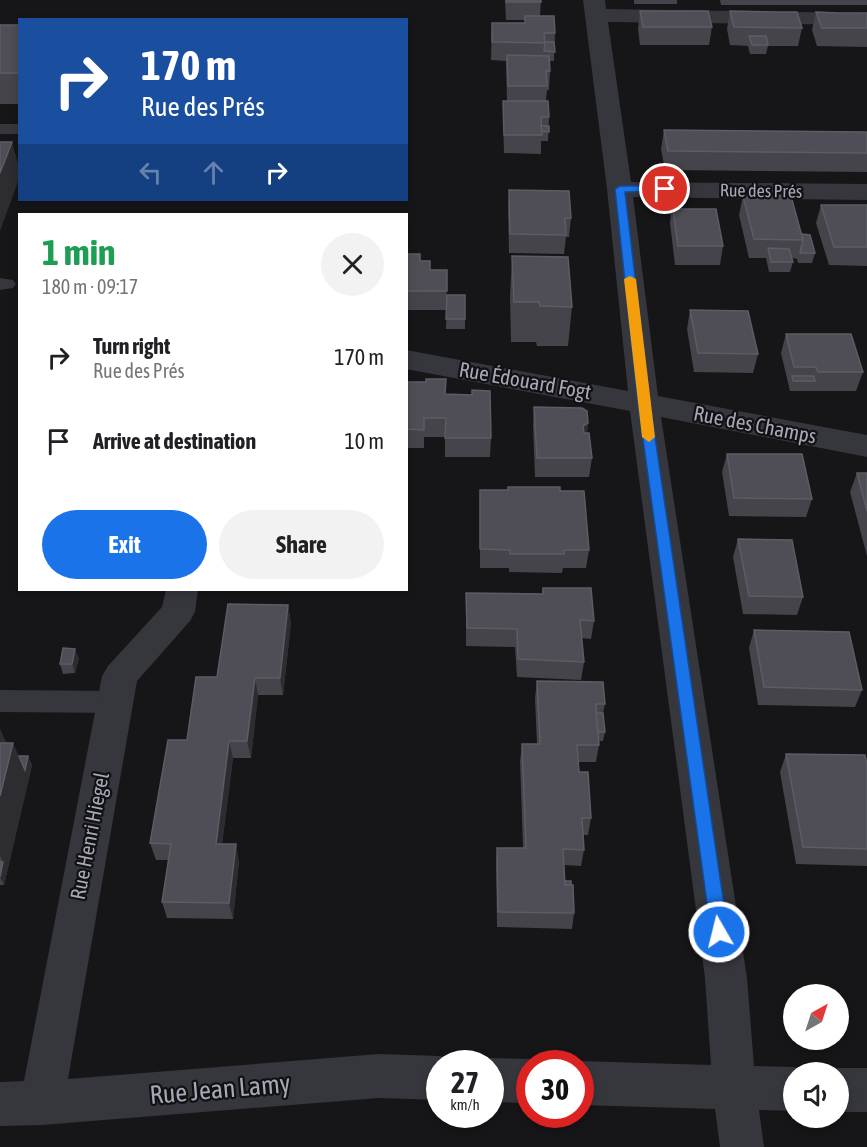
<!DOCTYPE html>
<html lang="en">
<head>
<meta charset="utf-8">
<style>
  :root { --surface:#fff; --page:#f2f2f2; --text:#202124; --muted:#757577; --accent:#1a73e8 }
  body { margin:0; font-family:"Asap Condensed",sans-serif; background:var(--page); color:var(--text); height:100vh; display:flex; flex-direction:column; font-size:22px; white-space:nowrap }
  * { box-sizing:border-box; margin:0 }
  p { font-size:20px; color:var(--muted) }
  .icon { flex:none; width:33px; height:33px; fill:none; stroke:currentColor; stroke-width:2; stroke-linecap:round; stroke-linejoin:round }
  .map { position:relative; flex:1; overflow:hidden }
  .sheet { position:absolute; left:18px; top:213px; width:390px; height:378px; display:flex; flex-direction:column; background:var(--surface); border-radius:0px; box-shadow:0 3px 9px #0003 }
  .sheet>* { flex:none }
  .guide { position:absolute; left:18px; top:18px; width:390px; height:183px; border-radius:0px; box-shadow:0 3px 9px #0003; background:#1a4fa0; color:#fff; overflow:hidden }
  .needle { width:39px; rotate:39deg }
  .controls { position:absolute; left:783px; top:984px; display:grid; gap:12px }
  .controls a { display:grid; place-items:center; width:66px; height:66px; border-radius:50%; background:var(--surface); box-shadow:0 3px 9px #0003; font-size:30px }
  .speed { position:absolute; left:426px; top:1050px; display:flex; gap:12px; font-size:30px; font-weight:700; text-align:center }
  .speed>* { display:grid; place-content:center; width:78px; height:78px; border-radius:50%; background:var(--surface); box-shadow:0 3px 9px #0003; line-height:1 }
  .speed small { font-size:15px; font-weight:400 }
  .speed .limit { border:9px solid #d22; background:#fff; color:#111 }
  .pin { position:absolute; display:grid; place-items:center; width:51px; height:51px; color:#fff; margin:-26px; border:3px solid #fff; border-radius:50%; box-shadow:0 2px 6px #0007 }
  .me { position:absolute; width:66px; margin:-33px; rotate:352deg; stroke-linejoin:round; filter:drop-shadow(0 0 4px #0008) }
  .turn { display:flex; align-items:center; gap:21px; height:126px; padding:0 24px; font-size:27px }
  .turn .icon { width:78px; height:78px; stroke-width:2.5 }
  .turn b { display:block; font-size:42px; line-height:51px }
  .lanes { display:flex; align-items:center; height:57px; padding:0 24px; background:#0003; justify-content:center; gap:30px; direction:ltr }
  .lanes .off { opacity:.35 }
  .round { display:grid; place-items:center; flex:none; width:63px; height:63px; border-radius:32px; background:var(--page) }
  .headline { display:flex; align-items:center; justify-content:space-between; height:102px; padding:0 24px }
  h1 { font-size:36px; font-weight:700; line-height:45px; color:#1e9e55 }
  .button { display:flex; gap:12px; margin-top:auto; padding:12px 24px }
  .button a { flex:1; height:69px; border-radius:36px; background:var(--accent); color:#fff; font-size:24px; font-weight:700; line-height:69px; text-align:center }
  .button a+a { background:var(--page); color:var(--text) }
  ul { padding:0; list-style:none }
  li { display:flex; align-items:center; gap:18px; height:84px; padding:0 24px }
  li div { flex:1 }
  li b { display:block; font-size:22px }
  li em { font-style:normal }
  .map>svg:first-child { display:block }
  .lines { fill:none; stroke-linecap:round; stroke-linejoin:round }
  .service { fill:#36363d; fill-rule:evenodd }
  .minor { fill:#36363d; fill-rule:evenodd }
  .wall { fill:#44444a }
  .shaded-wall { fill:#2d2c31 }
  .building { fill:#4f4e56; stroke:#5c5c65; stroke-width:1.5 }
  .route { fill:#1a73e8; stroke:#114b97; stroke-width:1.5 }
  .slow { fill:#f59e0b }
  .labels { text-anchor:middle; stroke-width:4.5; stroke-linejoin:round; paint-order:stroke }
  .far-street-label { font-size:18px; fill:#a6a8b8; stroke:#111012 }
  .street-label { font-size:21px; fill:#a6a8b8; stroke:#111012 }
  .near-street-label { font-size:26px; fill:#a6a8b8; stroke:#111012 }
</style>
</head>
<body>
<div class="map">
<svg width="867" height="1147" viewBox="0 0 867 1147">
  <rect width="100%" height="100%" fill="#161517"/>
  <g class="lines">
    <!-- service -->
    <g class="service">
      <rect x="0" y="124" width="20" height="10"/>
      <path d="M0,278l13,2 3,4 -3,4 -13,2z"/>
      <path d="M0,690l115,1 9,3 4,8 -4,8 -9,3 -115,-1z"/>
    </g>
    <!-- minor -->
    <g class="minor">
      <path d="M583,0h22l1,9 261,4v12l-259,-3 23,160 236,2v16l-234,-3 25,199 209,39v22l-206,-40 86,561 7,88 40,1 13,5h-13v39l-35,-1 5,37h-44l-5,-38 -135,-4v-41h-5l5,-3 131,4 -6,-87 -75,-567 -224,-42v-19l222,41 -21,-202z"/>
      <path d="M166,590h32l-3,22 -5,9 -53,60 -69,398 311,-25 61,2 16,8h-16v36l-61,-2 -337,27 -42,1v-44l24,-1 78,-405 6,-10 54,-59z"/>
      <path d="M490,1058l40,1 10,5h-10v39l-40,-1v-38h-13z"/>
      <path d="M838,1068h29v44h-29v-40h-10z"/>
    </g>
  </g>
  <!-- wall -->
  <g class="wall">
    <path d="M505,0h36l-1,16 15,17 -1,28h-5l1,10 -1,19h-2l-1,11 3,16 -1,24h-7v13l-37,-1 -1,-34v-18h4l-1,-40 -15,-1 1,-37h33v-3h-19z"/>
    <rect x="634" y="0" width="43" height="4"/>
    <path d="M720,0h147v5h-146z"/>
    <path d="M640,11l72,16 -3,18h-69l-2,-16z"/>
    <path d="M730,11l72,17 -4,18h-30l-2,8h-16l-2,-8 -18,-1 -3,-16z"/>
    <path d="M816,12l22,1h29v34l-50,-1 -5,-16z"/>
    <rect x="0" y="25" width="20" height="79"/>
    <path d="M664,130l203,2v40l-202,-2 -4,-21z"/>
    <path d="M509,190l62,28 -2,19h-3l-2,17 -55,-1 -1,-44z"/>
    <path d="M743,196l59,38 13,19 -3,10h-14l-1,-4 -5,-1 1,4 -3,10h-21l-3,-14h-17l-10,-43z"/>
    <path d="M821,205h46v61l-38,-1 -13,-42z"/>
    <path d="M673,209l50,37 -3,19h-45l-5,-42 1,-10h2z"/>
    <path d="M406,254l14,7 10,9h17l-1,40h-40z"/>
    <path d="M512,256l60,51 -4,39h-31l-1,-4h-25l-1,-46z"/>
    <path d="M447,295h18v34h-19z"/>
    <path d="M690,310l68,44 -5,19 -59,-1 -7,-43z"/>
    <path d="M786,334l77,38 -7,19h-66l-9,-38z"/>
    <path d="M406,382l40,12 45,44 -1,19h-45v-20h-21v11h-18z"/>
    <path d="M534,407l54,16 -1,9 5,26 -3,19h-54l-2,-51z"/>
    <path d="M727,454l85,45 -6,18 -77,-1 -7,-44z"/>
    <path d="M857,473h10v83l-17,-64z"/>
    <path d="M480,490l80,1 29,59 -3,18h-23l-1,5 -53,-1v-4h-29z"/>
    <path d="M738,539l65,58 -6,18 -54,-1 -10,-57z"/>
    <path d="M543,588l51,33 -3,18 -9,-1 2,24 -3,18 -64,-3 -2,-30 -49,-1v-53l76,1z"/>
    <path d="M288,605l3,18 -8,72h-25l-7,63h-18l-11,86 17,17 -6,58 -66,-1 -5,-16 6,-42h-12l-6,-17 37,-103z"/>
    <path d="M754,630l108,60 -7,17 -97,-2 -9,-57z"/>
    <path d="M79,658l-4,15 -12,1 -3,-10z"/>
    <path d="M537,681l68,23 -2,9 2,19 -2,9h-4v4l-3,17h-18l1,10 12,46 -3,17h-5l1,15 -3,16 -17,-1 1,16 9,32 -2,16 -75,-2 -1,-63 1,-16h26l-3,-87 2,-17h15l-2,-46z"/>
    <path d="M0,729l6,14 13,13h9l4,9 -28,120h-4z"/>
    <path d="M786,754l81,10v102l-71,-2 -16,-92z"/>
  </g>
  <!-- shaded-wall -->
  <g class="shaded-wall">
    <path d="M12,142l8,29v5l-20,55v-58z"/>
    <path d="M588,423l-2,19h-3v-16z"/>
    <path d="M288,605l3,18 -8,72 -3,-17z"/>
    <path d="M75,649l4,9 -4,15 -3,-9z"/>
    <path d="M255,678l3,17 -7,63 -4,-17z"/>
    <path d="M0,729l11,24 2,-10 12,27 3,-14 4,9 -28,120 -4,-8 3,-15 -3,-6z"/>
    <path d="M229,741l4,17 -13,102 -4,-16z"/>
    <path d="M236,844l3,17 -6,58 -4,-16z"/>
  </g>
  <!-- building -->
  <g class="building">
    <rect x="506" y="0" width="35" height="2"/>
    <path d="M640,11h68l4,16h-69z"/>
    <path d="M730,11l48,1h19l5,16 -68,-1z"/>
    <path d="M816,12l22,1h29v15h-45z"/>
    <path d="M525,16h29l1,17h-11l1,10 -53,-1v-19h33z"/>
    <rect x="0" y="25" width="20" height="48"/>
    <path d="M749,36h17l2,9h-16z"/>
    <path d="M545,42h9l1,10 -11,-1z"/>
    <path d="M507,55l42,1 1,15h-4l1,15h-39z"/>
    <path d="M503,101h45l1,16h-8l1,18h-38z"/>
    <path d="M541,126h8v6l-7,-1z"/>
    <path d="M664,130l203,2v21l-199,-2z"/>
    <path d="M0,142h12l-12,31z"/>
    <path d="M509,190l60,1 2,27h-6l1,17 -56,-1z"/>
    <path d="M743,196h48l12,44 -49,-1z"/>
    <path d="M821,205h46v42h-33z"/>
    <path d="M673,209h43l7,37h-45z"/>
    <path d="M802,234l8,1 5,18h-15l3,-13z"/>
    <path d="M768,248l21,1 4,13h-22z"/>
    <path d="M406,254h14v7h10v9h17v21h-41z"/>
    <path d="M512,256l56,1 4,50 -32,-1 -1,-4h-25z"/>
    <path d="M447,295h18v24h-19z"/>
    <path d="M690,310l58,1 10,43 -60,-1z"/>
    <path d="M786,334h65l12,38h-45l-2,-5h-22z"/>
    <path d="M792,376h22l1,5h-22z"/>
    <path d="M426,379h20l-1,15 27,1v-5l18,1 1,47h-46l1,-20h-22v12l-18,-1v-47h20z"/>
    <path d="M534,407l48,1 5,3 1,12 -5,3 1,7h5l3,25h-55z"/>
    <path d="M727,454h75l10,45 -78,-1z"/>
    <path d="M857,473h10v38z"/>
    <path d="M508,487h52v4h24l5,59h-25v4h-54v-4l-30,-1v-59h28z"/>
    <path d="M738,539l54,1 11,57 -54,-1z"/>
    <path d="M543,588h48l3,33 -14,-1 4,42 -66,-3 -1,-30 -50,-1 -1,-35 77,1z"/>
    <path d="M228,604l60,1 -8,73h-25l-8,63h-18l-13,103h20l-7,59 -67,-1 9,-58 -21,-1 18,-103h19l9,-63h21z"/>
    <path d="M754,630l95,2 13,58 -98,-3z"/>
    <path d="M63,648l12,1 -3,15h-12z"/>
    <path d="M537,681l66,1 2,22h-9l3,41h-22l2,27h9l3,46h-9l2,32 -21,-1 2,36h8l1,28 -76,-1 -1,-64h29l-4,-104h18z"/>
    <path d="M596,713h7l2,19h-7z"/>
    <path d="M0,743h13l-13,53z"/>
    <path d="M786,754l79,1 2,9v85l-64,-2z"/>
    <path d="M19,756h9l-3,14z"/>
    <path d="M0,862h3l-3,15z"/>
    <rect x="565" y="881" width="6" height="4"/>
  </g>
  <!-- route -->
  <path class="route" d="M665,186l5,3 -2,2 -43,1 25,211 78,529 -3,5 -6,2 -6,-2 -2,-5 -73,-529 -23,-214 5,-3z"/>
  <!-- slow -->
  <path class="slow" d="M630,276l6,3 19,158 -6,5 -7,-5 -18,-158z"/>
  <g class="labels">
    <!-- far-street labels -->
    <g class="far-street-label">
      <text transform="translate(761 191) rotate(1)" y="6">Rue des Prés</text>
    </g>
    <!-- street labels -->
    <g class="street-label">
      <text transform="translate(525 381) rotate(10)" y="7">Rue Édouard Fogt</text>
      <text transform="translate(755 425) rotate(11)" y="7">Rue des Champs</text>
      <text transform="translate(90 836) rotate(-79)" y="7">Rue Henri Hiegel</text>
    </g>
    <!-- near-street labels -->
    <g class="near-street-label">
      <text transform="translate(220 1089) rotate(-5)" y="9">Rue Jean Lamy</text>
    </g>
  </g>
</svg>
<div class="controls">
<a><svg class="needle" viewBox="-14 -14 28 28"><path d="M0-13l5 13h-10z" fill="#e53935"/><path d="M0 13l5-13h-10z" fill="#757577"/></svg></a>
<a><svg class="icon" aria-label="sound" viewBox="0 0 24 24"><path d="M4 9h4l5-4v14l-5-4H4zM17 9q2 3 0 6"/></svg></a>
</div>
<div class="speed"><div>27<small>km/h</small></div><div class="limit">30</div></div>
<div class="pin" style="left:665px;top:189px;background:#d93025"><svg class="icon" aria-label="arrive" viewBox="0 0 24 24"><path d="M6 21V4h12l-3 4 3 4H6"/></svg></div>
<svg class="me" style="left:719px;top:932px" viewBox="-20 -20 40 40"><circle r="17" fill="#1a73e8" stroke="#fff" stroke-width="3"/><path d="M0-11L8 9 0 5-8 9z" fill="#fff"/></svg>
<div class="guide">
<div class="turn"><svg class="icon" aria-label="right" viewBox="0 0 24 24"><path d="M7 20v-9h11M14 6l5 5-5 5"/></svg><div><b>170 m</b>Rue des Prés</div></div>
<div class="lanes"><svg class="icon off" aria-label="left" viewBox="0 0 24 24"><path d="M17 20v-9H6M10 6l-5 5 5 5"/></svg><svg class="icon off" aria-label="ahead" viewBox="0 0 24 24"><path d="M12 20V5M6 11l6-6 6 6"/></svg><svg class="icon" aria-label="right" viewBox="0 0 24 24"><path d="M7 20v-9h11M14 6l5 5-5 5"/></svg></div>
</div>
<section class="sheet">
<div class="headline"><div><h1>1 min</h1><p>180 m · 09:17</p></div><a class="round"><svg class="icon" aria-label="close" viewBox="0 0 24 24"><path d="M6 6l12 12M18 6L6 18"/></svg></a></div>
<ul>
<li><svg class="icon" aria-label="right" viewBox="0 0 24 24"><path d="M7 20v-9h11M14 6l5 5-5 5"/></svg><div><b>Turn right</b><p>Rue des Prés</p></div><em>170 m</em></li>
<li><svg class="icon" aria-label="arrive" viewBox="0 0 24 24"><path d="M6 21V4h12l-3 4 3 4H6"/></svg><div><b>Arrive at destination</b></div><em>10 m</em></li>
</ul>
<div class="button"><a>Exit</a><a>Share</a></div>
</section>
</div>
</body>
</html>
